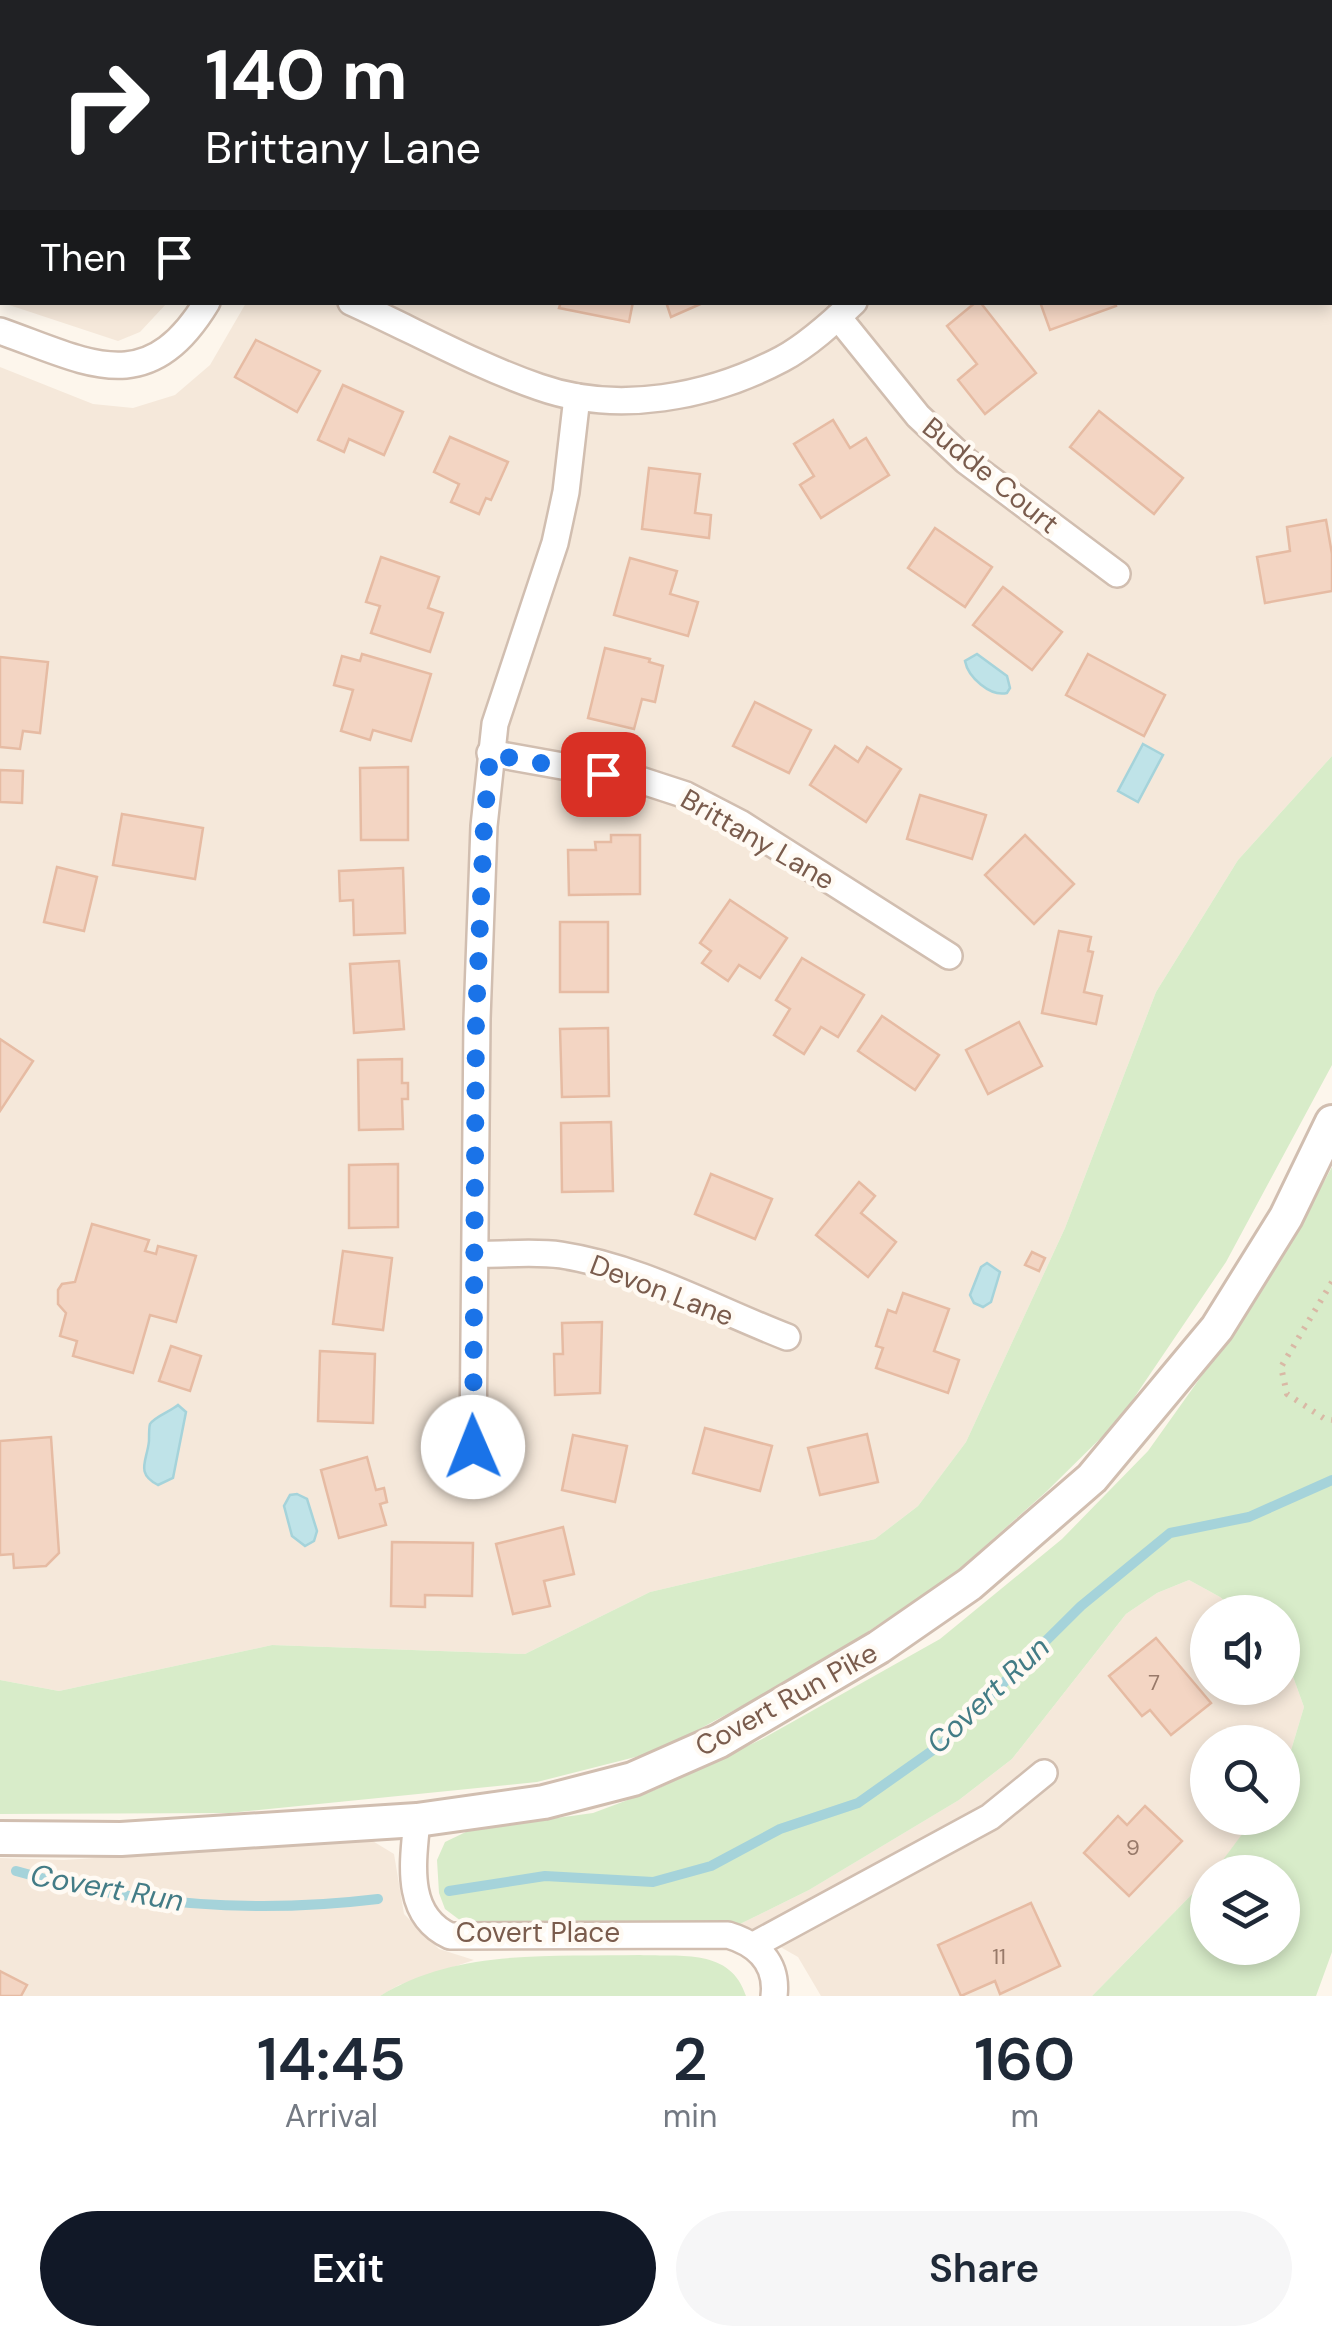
<!DOCTYPE html>
<html lang="en">
<head>
<meta charset="utf-8">
<style>
  :root { --surface:#fff; --page:#f6f6f7; --text:#1f2937; --muted:#747a83; --accent:#111827 }
  body { margin:0; font-family:"DM Sans",sans-serif; background:var(--page); color:var(--text); height:100vh; display:flex; flex-direction:column; font-size:38px; white-space:nowrap }
  * { box-sizing:border-box; margin:0 }
  p { font-size:32px; color:var(--muted) }
  .icon { flex:none; width:55px; height:55px; fill:none; stroke:currentColor; stroke-width:2; stroke-linecap:round; stroke-linejoin:round }
  .map { position:relative; height:1996px; overflow:hidden }
  .details { display:flex; flex-direction:column; background:var(--surface); flex:1 }
  .details>* { flex:none }
  .banner { position:absolute; left:0px; top:0px; width:1332px; height:305px; box-shadow:0 5px 15px #0003; background:#202124; color:#fff; overflow:hidden }
  .buttons { position:absolute; left:1190px; top:1595px; display:grid; gap:20px }
  .buttons a { display:grid; place-items:center; width:110px; height:110px; border-radius:50%; background:var(--surface); box-shadow:0 5px 15px #0003; font-size:50px }
  .pin { position:absolute; display:grid; place-items:center; width:85px; height:85px; color:#fff; margin:-42px; border-radius:20px; box-shadow:0 5px 15px #0006 }
  .me { position:absolute; width:110px; margin:-55px; rotate:359deg; stroke-linejoin:round; filter:drop-shadow(0 0 8px #0008) }
  .turn { display:flex; align-items:center; gap:35px; height:210px; padding:0 40px; font-size:45px }
  .turn .icon { width:130px; height:130px; stroke-width:2.5 }
  .turn b { display:block; font-size:70px; line-height:85px }
  .then { display:flex; align-items:center; height:95px; padding:0 40px; background:#0003; gap:20px; font-size:38px }
  .eta { display:flex; justify-content:space-evenly; align-items:center; height:170px; text-align:center }
  .eta b { font-size:60px; font-weight:600; line-height:70px }
  .primary-button { display:flex; gap:20px; margin-top:auto; padding:20px 40px }
  .primary-button a { flex:1; height:115px; border-radius:60px; background:var(--accent); color:#fff; font-size:40px; font-weight:600; line-height:115px; text-align:center }
  .primary-button a+a { background:var(--page); color:var(--text) }
  .map>svg:first-child { display:block }
  .residential { fill:#f5e8da }
  .green { fill:#d8ecc9 }
  .water { fill:#bfe3e8; stroke:#a5d3da; stroke-width:2.5 }
  .lines { fill:none; stroke-linecap:round; stroke-linejoin:round }
  .stream { stroke:#a5d3da; stroke-width:10 }
  .building { fill:#f3d5c3; stroke:#e6bba3; stroke-width:2.5 }
  .minor-casing { stroke:#d1beb0; stroke-width:30 }
  .tertiary-casing { stroke:#d1beb0; stroke-width:38 }
  .path { stroke:#d9b8a5; stroke-width:6; stroke-dasharray:2.5 8; stroke-linecap:butt }
  .minor { stroke:#fff; stroke-width:25 }
  .tertiary { stroke:#fff; stroke-width:32 }
  .route { stroke:#1a73e8; stroke-width:18; stroke-dasharray:0 32.4 }
  .labels { text-anchor:middle; stroke-width:9; stroke-linejoin:round; paint-order:stroke }
  .number-label { font-size:22px; fill:#987a6a }
  .street-label { font-size:28px; fill:#7a5c4d; stroke:#fffaf3 }
  .water-label { font-size:30px; font-style:italic; fill:#437c86; stroke:#fffaf3 }
</style>
</head>
<body>
<div class="map">
<svg width="1332" height="1996" viewBox="0 0 1332 1996">
  <rect width="100%" height="100%" fill="#fdf6ec"/>
  <!-- residential -->
  <g class="residential">
    <path d="M0,0h369l-367,2v300l165,1 -27,29 -22,9 -118,-39z"/>
    <path d="M457,0h875v756l-94,104 -82,132 -91,236 -99,214 -48,64 -43,33 -225,53 -125,62 -253,-9 -213,46 -59,-11v-1313l93,37 40,4 42,-13 35,-30 36,-62 1084,-1v-300h-876z"/>
    <path d="M1189,1580l31,17 18,15h-30v76h74l1,-39 21,58 -21,70 -1,-35h-74v76h46l-39,54h-7l-1,7 -115,117h-271l-23,-39 -58,-33 69,-34 150,-90 53,-41 114,-145 31,-21z"/>
    <path d="M371,1840l23,14 10,60 35,35 35,11 -75,25 -19,11h-380v-138l64,2z"/>
  </g>
  <!-- green -->
  <g class="green">
    <path d="M1332,756v309l-106,197 -107,158 -73,72 -97,86 -130,86 -160,87 -122,31 -308,31 -229,1v-134l59,11 213,-46 253,9 125,-62 225,-53 43,-33 48,-64 99,-214 91,-236 82,-132z"/>
    <path d="M1332,1167v785l-16,44h-224l115,-117 1,69h74v-76h-68l40,-54h28l1,-41 21,-70 -21,-58 -1,-37h-44l-18,-15 -31,-17 -32,13 -31,21 -114,145 -53,41 -150,90 -69,34h-275l-20,-15 -6,-16 -2,-33 8,-18 25,-12 123,-17 64,-24 105,-50 178,-100 122,-100 86,-88 87,-122 58,-90z"/>
    <path d="M640,1955c41,2 91,-7 106,41h-366c77,-48 173,-39 260,-41z"/>
  </g>
  <!-- water -->
  <g class="water">
    <path d="M977,654l30,22 3,12 -3,5c-17,4 -39,-16 -42,-32z"/>
    <path d="M1143,744l20,11 -25,47 -20,-11z"/>
    <path d="M987,1263l13,9 -9,30 -8,5 -9,-4 -4,-8 11,-28z"/>
    <path d="M178,1405l8,7 -13,66 -15,7c-23,-12 -11,-24 -9,-44 0,-4 0,-14 1,-17 4,-7 21,-13 28,-19z"/>
    <path d="M297,1494l10,5 10,32 -3,10 -9,5 -13,-10 -8,-30 6,-11z"/>
  </g>
  <g class="lines">
    <!-- stream -->
    <g class="stream">
      <path d="M16,1871c120,35 238,43 362,28"/>
      <path d="M449,1891l96,-15 108,6 58,-16 69,-37 78,-26 85,-60 138,-137 89,-73 79,-16 83,-37"/>
    </g>
  </g>
  <!-- building -->
  <g class="building">
    <path d="M561,302h72l-4,20 -70,-14z"/>
    <path d="M666,302h39l-34,15z"/>
    <path d="M976,302h4l56,71 -51,41 -27,-34 19,-16 -30,-38z"/>
    <path d="M1040,302h75l1,4 -66,24z"/>
    <path d="M256,340l64,31 -23,41 -62,-35z"/>
    <path d="M343,385l60,27 -19,43 -35,-16 -5,13 -26,-12z"/>
    <path d="M1099,411l84,67 -29,36 -84,-67z"/>
    <path d="M833,420l17,28 16,-10 23,37 -68,43 -21,-33 14,-9 -20,-32z"/>
    <path d="M450,437l58,25 -17,38 -5,-2 -7,16 -28,-12 8,-18 -25,-12z"/>
    <path d="M649,468l51,6 -5,39 16,2 -2,23 -67,-9z"/>
    <path d="M1326,520l6,34v37l-67,12 -8,-46 33,-6 -3,-24z"/>
    <path d="M935,528l57,39 -27,40 -57,-39z"/>
    <path d="M381,557l58,20 -11,31 15,5 -13,39 -59,-19 9,-27 -14,-4z"/>
    <path d="M630,558l47,13 -7,23 28,8 -10,34 -74,-21z"/>
    <path d="M1003,587l59,45 -30,38 -59,-45z"/>
    <path d="M605,648l45,11 -1,3 14,4 -8,36 -13,-3 -8,30 -46,-11z"/>
    <path d="M362,654l69,20 -20,67 -38,-11 -3,10 -29,-9 12,-41 -19,-5 8,-29 18,5z"/>
    <path d="M1088,654l77,41 -21,41 -78,-41z"/>
    <path d="M0,657l48,5 -8,71 -17,-2 -3,18 -20,-2z"/>
    <path d="M755,702l56,28 -22,43 -56,-27z"/>
    <path d="M835,746l23,16 9,-15 34,22 -35,53 -56,-37z"/>
    <path d="M408,767v73h-47l-1,-72z"/>
    <path d="M0,770l23,1 -1,32 -22,-1z"/>
    <path d="M920,795l66,20 -14,44 -65,-20z"/>
    <path d="M122,814l81,14 -8,51 -82,-14z"/>
    <path d="M611,835h29v59l-71,1 -1,-45h28l-1,-8h16z"/>
    <path d="M1025,835l49,49 -40,40 -49,-49z"/>
    <path d="M57,867l40,10 -13,54 -40,-9z"/>
    <path d="M403,868l2,65 -51,2 -1,-35 -13,1 -1,-30z"/>
    <path d="M730,900l57,38 -27,40 -21,-13 -11,16 -26,-18 9,-12 -11,-8z"/>
    <rect x="560" y="922" width="48" height="70"/>
    <path d="M1059,931l32,6 -3,14 5,1 -9,40 18,4 -6,28 -54,-11z"/>
    <path d="M802,958l62,37 -26,42 -17,-10 -17,27 -30,-19 16,-26 -14,-9z"/>
    <path d="M399,961l5,68 -50,4 -4,-69z"/>
    <path d="M882,1016l57,39 -24,35 -57,-39z"/>
    <path d="M1019,1022l23,44 -54,28 -22,-44z"/>
    <path d="M608,1028l1,68 -47,1 -2,-68z"/>
    <path d="M0,1039l33,22 -33,50z"/>
    <path d="M402,1059v24h6v16h-6l1,30 -44,1 -1,-70z"/>
    <path d="M611,1122l2,69 -51,1 -1,-69z"/>
    <path d="M398,1164v63l-49,1v-63z"/>
    <path d="M711,1174l61,25 -17,40 -60,-25z"/>
    <path d="M859,1182l16,14 -14,17 35,29 -28,35 -52,-42z"/>
    <path d="M92,1224l57,16 -4,11 11,3 2,-8 38,10 -20,66 -26,-7 -17,58 -60,-17 4,-15 -17,-5 6,-23 -8,-9v-14l4,-6 13,-2z"/>
    <path d="M343,1251l49,7 -9,72 -50,-6z"/>
    <path d="M1032,1252l13,6 -6,13 -14,-6z"/>
    <path d="M903,1293l46,16 -15,42 25,9 -11,33 -72,-25 7,-20 -7,-2 12,-36 8,3z"/>
    <path d="M602,1322l-2,71 -45,2 -1,-41h9l-1,-31z"/>
    <path d="M171,1346l30,10 -11,35 -31,-10z"/>
    <path d="M320,1351l55,3 -2,69 -55,-2z"/>
    <path d="M705,1428l67,18 -12,45 -67,-18z"/>
    <path d="M867,1434l11,48 -58,13 -12,-47z"/>
    <path d="M573,1435l54,11 -12,56 -53,-12z"/>
    <path d="M51,1437l8,116 -13,13 -32,2 -1,-14 -13,1v-114z"/>
    <path d="M367,1457l9,33 8,-2 3,14 -7,2 6,21 -47,13 -18,-68z"/>
    <path d="M563,1527l11,47 -30,7 6,25 -37,8 -17,-70z"/>
    <path d="M392,1542l81,1 -1,53 -47,-1v12l-34,-1z"/>
    <path d="M1156,1638l55,65 -40,32 -21,-25 -8,6 -33,-40z"/>
    <path d="M1145,1806l37,35 -53,55 -45,-43 34,-37 9,9z"/>
    <path d="M1031,1903l29,63 -60,28 -5,-13 -34,15 -23,-51z"/>
    <path d="M0,1971l27,14 -6,11h-21z"/>
  </g>
  <g class="lines">
    <!-- minor casing -->
    <g class="minor-casing">
      <g id="minor">
        <path d="M400,2l3,-2"/>
        <path d="M1330,132h2"/>
        <path d="M351,302c62,28 124,63 188,85 79,28 171,10 243,-28 26,-14 51,-37 72,-57"/>
        <path d="M838,317l80,99 48,45 151,113"/>
        <path d="M0,331c88,31 147,70 207,-29"/>
        <path d="M490,753l150,27 46,15 54,28 209,133"/>
        <path d="M475,1254c28,1 58,-3 86,1 79,12 151,53 226,82"/>
        <path d="M473,1447l4,-428 7,-193 11,-102 60,-181 11,-51 11,-95"/>
        <path d="M417,1820c-4,42 -13,95 33,116l278,-1c30,9 50,28 46,61"/>
        <path d="M754,1945l236,-128 54,-44"/>
      </g>
    </g>
    <!-- tertiary casing -->
    <g class="tertiary-casing">
      <path id="tertiary" d="M0,1838l121,1 296,-19 127,-18 89,-23 86,-38 160,-94 91,-63 122,-106 125,-150 69,-111 46,-95"/>
    </g>
    <!-- path -->
    <path class="path" d="M1332,1282l-51,85 6,27 38,25 7,1"/>
    <!-- minor -->
    <use href="#minor" class="minor"/>
    <!-- tertiary -->
    <use href="#tertiary" class="tertiary"/>
  </g>
  <g class="lines">
    <!-- route -->
    <path class="route" d="M473,1447l3,-428 8,-193 6,-72 113,20"/>
  </g>
  <g class="labels">
    <!-- number labels -->
    <g class="number-label">
      <text x="1154" y="1690">7</text>
      <text x="1133" y="1855">9</text>
      <text x="999" y="1964">11</text>
    </g>
    <!-- street labels -->
    <g class="street-label">
      <text transform="translate(991 475) rotate(39)" y="10">Budde Court</text>
      <text transform="translate(758 839) rotate(30)" y="10">Brittany Lane</text>
      <text transform="translate(662 1290) rotate(21)" y="10">Devon Lane</text>
      <text transform="translate(786 1699) rotate(-29)" y="10">Covert Run Pike</text>
      <text x="538" y="1942">Covert Place</text>
    </g>
    <!-- water labels -->
    <g class="water-label">
      <text transform="translate(988 1695) rotate(-43)" y="10">Covert Run</text>
      <text transform="translate(107 1888) rotate(10)" y="10">Covert Run</text>
    </g>
  </g>
</svg>
<div class="buttons">
<a><svg class="icon" aria-label="sound" viewBox="0 0 24 24"><path d="M4 9h4l5-4v14l-5-4H4zM17 9q2 3 0 6"/></svg></a>
<a><svg class="icon" aria-label="search" viewBox="0 0 24 24"><circle cx="10" cy="10" r="6"/><path d="M15 15l6 6"/></svg></a>
<a><svg class="icon" aria-label="layers" viewBox="0 0 24 24"><path d="M12 4l9 5-9 5-9-5zM3 14l9 5 9-5"/></svg></a>
</div>
<div class="pin" style="left:603px;top:774px;background:#d93025"><svg class="icon" aria-label="arrive" viewBox="0 0 24 24"><path d="M6 21V4h12l-3 4 3 4H6"/></svg></div>
<svg class="me" style="left:473px;top:1447px" viewBox="-20 -20 40 40"><circle r="19" fill="#fff"/><path d="M0-13L10 11 0 6-10 11z" fill="#1a73e8"/></svg>
<div class="banner">
<div class="turn"><svg class="icon" aria-label="right" viewBox="0 0 24 24"><path d="M7 20v-9h11M14 6l5 5-5 5"/></svg><div><b>140 m</b>Brittany Lane</div></div>
<div class="then">Then<svg class="icon" aria-label="arrive" viewBox="0 0 24 24"><path d="M6 21V4h12l-3 4 3 4H6"/></svg></div>
</div>
</div>
<section class="details">
<div class="eta">
<div><b>14:45</b><p>Arrival</p></div>
<div><b>2</b><p>min</p></div>
<div><b>160</b><p>m</p></div>
</div>
<div class="primary-button"><a>Exit</a><a>Share</a></div>
</section>
</body>
</html>
